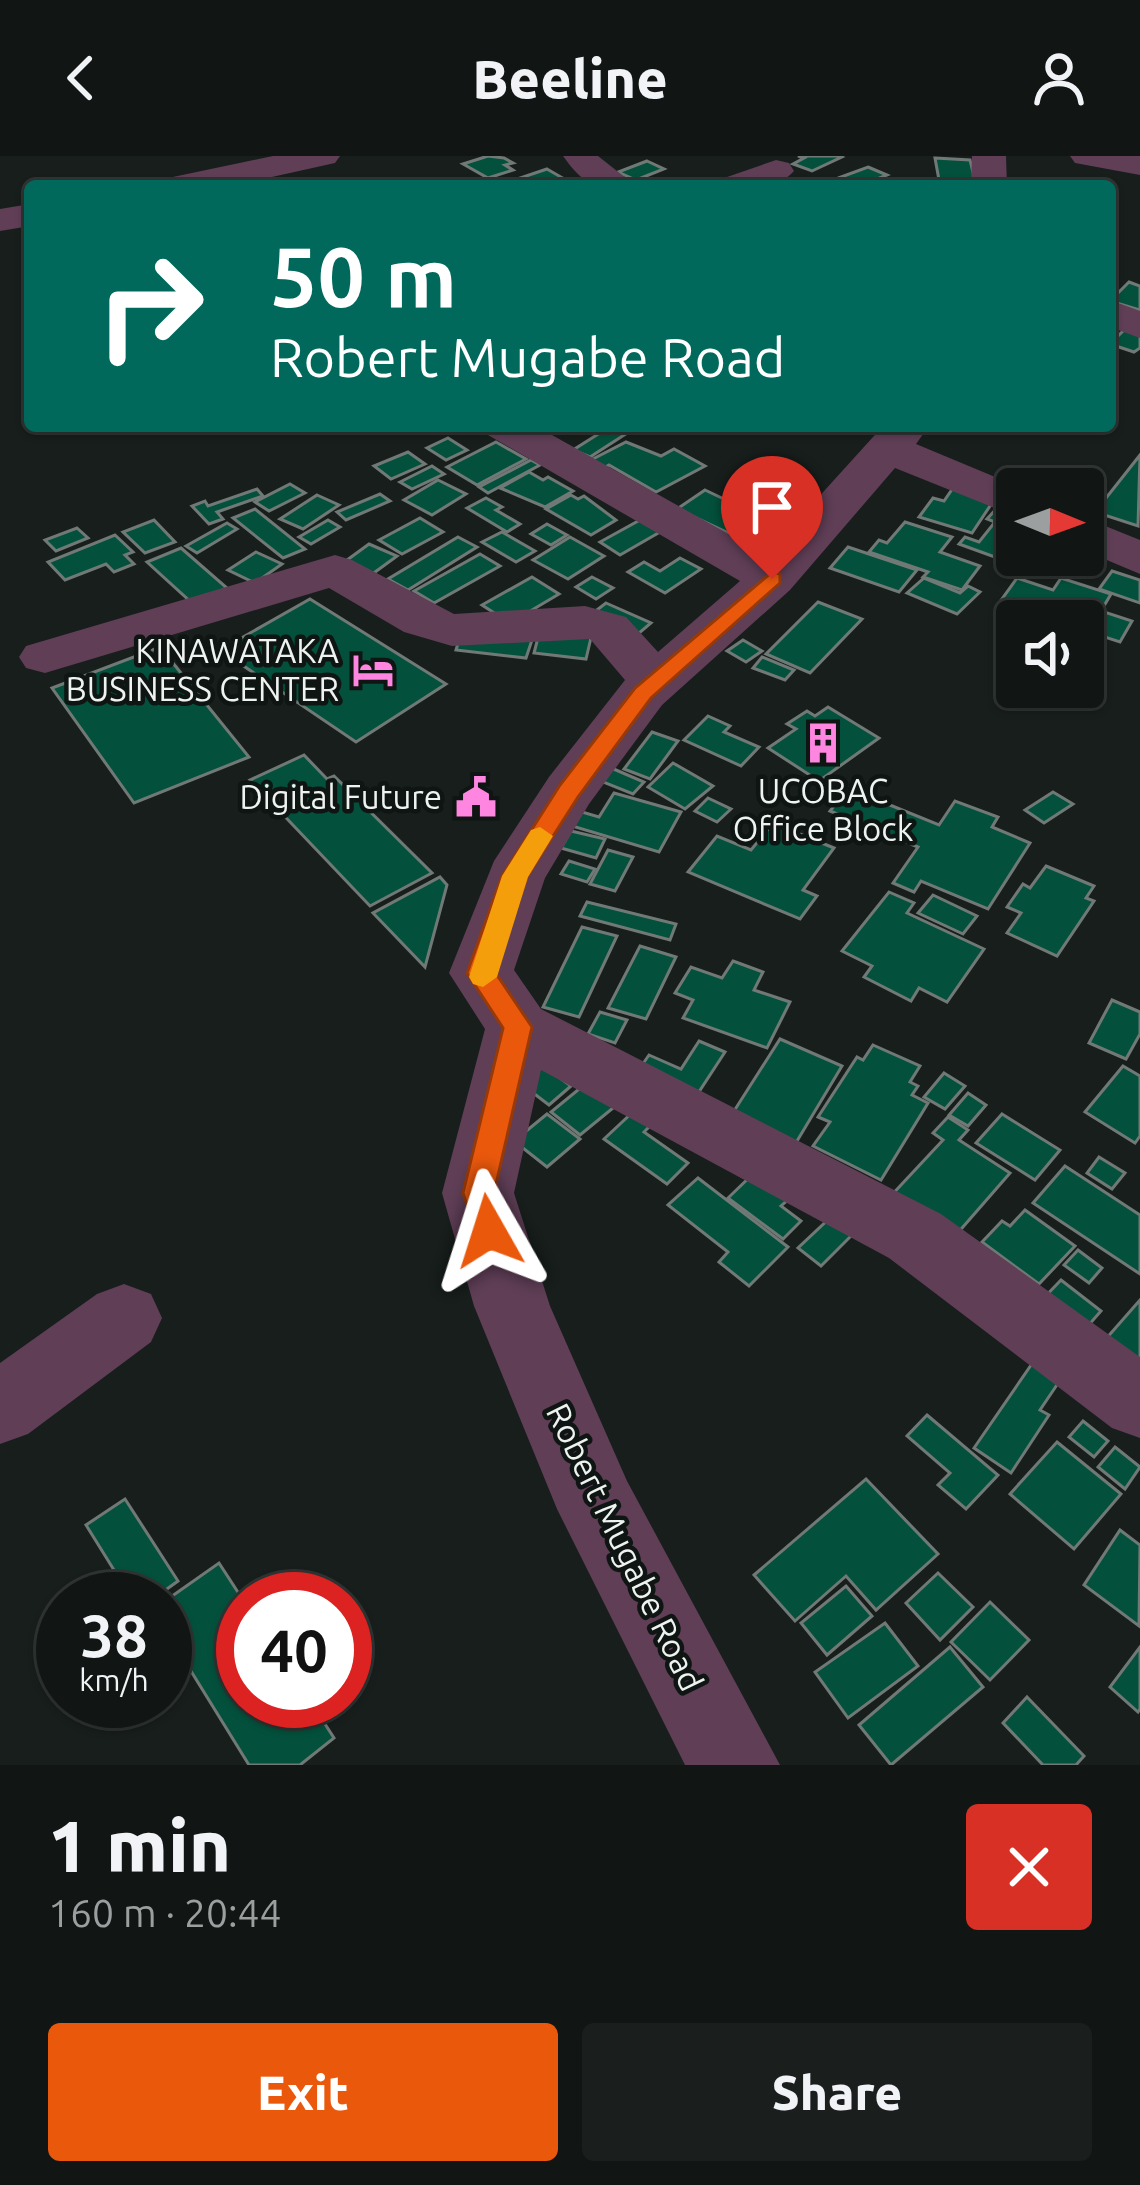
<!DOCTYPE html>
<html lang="en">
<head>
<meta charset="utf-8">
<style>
  :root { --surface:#111614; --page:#1a1f1d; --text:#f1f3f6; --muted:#9c9fa0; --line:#303534; --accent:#ea580c }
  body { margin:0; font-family:Ubuntu,sans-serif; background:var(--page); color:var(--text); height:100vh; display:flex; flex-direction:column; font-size:45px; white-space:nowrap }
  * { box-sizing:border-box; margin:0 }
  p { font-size:39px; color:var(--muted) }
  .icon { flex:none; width:66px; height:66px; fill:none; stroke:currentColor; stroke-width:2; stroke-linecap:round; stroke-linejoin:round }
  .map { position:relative; height:1609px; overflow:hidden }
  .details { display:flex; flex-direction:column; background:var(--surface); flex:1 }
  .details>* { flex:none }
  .top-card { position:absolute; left:24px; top:24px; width:1092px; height:252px; border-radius:12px; box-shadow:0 3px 9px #0004,0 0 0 3px var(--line); background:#00695c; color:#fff; overflow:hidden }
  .needle { width:78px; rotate:91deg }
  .controls { position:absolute; left:996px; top:312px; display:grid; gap:24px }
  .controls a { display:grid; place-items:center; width:108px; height:108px; border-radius:12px; background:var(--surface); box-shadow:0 3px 9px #0004,0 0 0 3px var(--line); font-size:60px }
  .speed { position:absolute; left:36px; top:1416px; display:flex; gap:24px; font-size:60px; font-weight:700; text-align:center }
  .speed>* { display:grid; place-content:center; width:156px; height:156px; border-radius:50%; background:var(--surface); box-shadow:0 3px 9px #0004,0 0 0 3px var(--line); line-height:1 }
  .speed small { font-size:30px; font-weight:400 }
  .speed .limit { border:18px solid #d22; background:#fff; color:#111 }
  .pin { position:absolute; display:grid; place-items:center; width:102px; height:102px; color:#fff; margin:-123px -51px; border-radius:50% 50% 50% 0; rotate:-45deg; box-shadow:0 0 12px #0007 }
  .pin .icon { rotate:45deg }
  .me { position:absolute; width:132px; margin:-66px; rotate:354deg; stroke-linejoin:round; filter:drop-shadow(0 0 9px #0008) }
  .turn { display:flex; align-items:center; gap:42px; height:252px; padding:0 48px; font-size:54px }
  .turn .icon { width:156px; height:156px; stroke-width:2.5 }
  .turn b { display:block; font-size:84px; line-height:102px }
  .round { display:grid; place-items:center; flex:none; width:126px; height:126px; border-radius:12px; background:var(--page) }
  .summary { display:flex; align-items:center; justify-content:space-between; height:204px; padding:0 48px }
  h1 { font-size:72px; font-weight:800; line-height:90px }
  .action { display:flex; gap:24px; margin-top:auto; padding:24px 48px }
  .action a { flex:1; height:138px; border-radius:12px; background:var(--accent); color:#fff; font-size:48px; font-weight:800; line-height:138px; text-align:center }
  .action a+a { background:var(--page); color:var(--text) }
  header { display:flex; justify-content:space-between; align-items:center; height:156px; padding:0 48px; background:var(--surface); font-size:54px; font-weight:800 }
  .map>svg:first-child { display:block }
  .building { fill:#03513c; stroke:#717976; stroke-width:3 }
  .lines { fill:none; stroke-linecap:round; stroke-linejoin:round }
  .minor { fill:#5f3e56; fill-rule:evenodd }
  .route { fill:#ea580c; stroke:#983908; stroke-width:3 }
  .slow { fill:#f59e0b }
  .labels { text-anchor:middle; stroke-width:9; stroke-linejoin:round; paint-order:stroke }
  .poi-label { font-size:33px; fill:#eef2f0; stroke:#0e1512; text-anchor:end }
  .street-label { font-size:33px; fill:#eef2f0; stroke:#0e1512 }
</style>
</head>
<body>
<header><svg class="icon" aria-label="back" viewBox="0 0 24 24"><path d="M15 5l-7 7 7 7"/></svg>Beeline<svg class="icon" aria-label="person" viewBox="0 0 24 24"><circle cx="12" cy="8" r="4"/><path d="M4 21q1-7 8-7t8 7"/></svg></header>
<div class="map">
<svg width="1140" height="1609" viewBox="0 0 1140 1609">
  <rect width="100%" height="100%" fill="#171e1b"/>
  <!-- building -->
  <g class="building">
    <path d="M488,0l16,2 9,5 -8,2 8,5 -25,8 -25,-14z"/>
    <path d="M798,0h42l2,1 -30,14 -19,-7 11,-6z"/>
    <path d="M935,2l35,2 5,21 -36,-1z"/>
    <path d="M647,5l17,8 -28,11 -18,-8z"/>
    <path d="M868,11l19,8 -27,11 -19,-9z"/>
    <path d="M547,13l19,11 -20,6 -38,-4z"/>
    <path d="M1129,126l11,4v24l-30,-9z"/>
    <path d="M1125,173l15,6v13l-6,4 -24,-8z"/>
    <path d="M611,270h27l-48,31 -17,-7z"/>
    <path d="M448,282l19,12 -21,10 -19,-12z"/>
    <path d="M496,286l30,17 -49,26 -30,-18z"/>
    <path d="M626,286l35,14 13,-7 31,17 -49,26 -47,-27 -9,5 -13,-8z"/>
    <path d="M408,296l17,12 -34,15 -17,-13z"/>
    <path d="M1140,299l-2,71 -43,-14z"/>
    <path d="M531,304l9,5 -52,28 -9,-6z"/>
    <path d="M432,310l12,8 -32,15 -12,-7z"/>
    <path d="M529,316l14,8 5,-3 25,14 -28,16 -45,-19z"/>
    <path d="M438,324l28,14 -34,21 -28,-15z"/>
    <path d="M290,328l15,9 -36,18 -14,-9z"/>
    <path d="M953,332l41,12 -22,33 -53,-16 14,-19 11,3z"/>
    <path d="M257,333l6,7 -46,16 6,7 -14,5 -17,-18 13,-5 3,5z"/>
    <path d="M705,334l19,9 10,-7 36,16 -37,27 -56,-26z"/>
    <path d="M380,338l10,7 -44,19 -9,-8z"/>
    <path d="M317,339l22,10 -36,24 -23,-10z"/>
    <path d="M571,339l7,4 6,-3 32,24 -25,15 -45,-26z"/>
    <path d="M486,342l16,9 -6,3 24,14 -13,8 -40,-24z"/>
    <path d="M998,351l19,6v42h5l-8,9 -55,-20 6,-7 14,5 16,-20 -8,-3z"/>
    <path d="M255,353l50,40 -22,9 -50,-40z"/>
    <path d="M420,362l23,14 -41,22 -23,-14z"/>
    <path d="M154,364l21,22 -30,11 -22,-21z"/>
    <path d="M328,364l12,7 -29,17 -12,-7z"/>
    <path d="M640,364l20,12 -40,23 -20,-13z"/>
    <path d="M905,366l47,15 -12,15 40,14 -18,24 -39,-13 5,-5 -59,-20 10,-12 8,3z"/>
    <path d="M227,367l10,6 -40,24 -11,-7z"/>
    <path d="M547,368l20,11 -16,10 -20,-11z"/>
    <path d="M77,372l11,10 -32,13 -11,-11z"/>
    <path d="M502,376l33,19 -19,11 -34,-20z"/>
    <path d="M115,379l18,17 -8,3 9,9 -20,8 -8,-8 -41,16 -17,-18z"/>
    <path d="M458,381l19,10 -69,43 -20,-11z"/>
    <path d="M570,381l34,19 -36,23 -35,-19z"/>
    <path d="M369,388l28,12 -26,19 -28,-12z"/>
    <path d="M848,391l69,23 -18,22 -69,-24z"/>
    <path d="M181,392l46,40 -35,15 -45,-41z"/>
    <path d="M256,396l26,12 -27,19 -27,-13z"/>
    <path d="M480,398l20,12 -66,37 -20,-12z"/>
    <path d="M680,402l21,11 -36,24 -37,-21 16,-10 16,9z"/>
    <path d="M1112,415l28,9v23l-41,-14z"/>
    <path d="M532,421l27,17 -49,29 -28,-18z"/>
    <path d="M592,421l21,11 -17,11 -20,-12z"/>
    <path d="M924,422l36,15 8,-7 12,6 -23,22 -50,-21z"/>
    <path d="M1017,422l36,12 8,-12 50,16 -10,17 31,10 -12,21 -37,-12v-9h-39l-47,-15z"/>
    <path d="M310,443l136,85 -90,58 -136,-92z"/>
    <path d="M818,446l44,17 -52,54 -44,-19z"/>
    <path d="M606,447l45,20 -13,11 -45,-21z"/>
    <path d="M593,473l-7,30 -52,-6 6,-23z"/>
    <path d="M459,484h73l-6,18 -70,-8z"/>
    <path d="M743,484l19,11 -16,11 -19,-11z"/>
    <path d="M160,491l89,110 -115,46 -82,-115z"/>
    <path d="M762,501l32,13 -9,10 -32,-12z"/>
    <path d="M828,551l51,31 -60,43 -51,-33 28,-19 -9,-5 20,-13 8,5z"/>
    <path d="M708,560l22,10 -6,6 35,15 -18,19 -57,-26z"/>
    <path d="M652,576l26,9 -28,38 -26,-10z"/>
    <path d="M304,599l23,24 7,-3 98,97 -62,33 -120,-126z"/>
    <path d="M673,607l40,23 -28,23 -37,-22z"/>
    <path d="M609,611l35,15 -11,12 -35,-14z"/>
    <path d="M848,632l91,37 16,-24 43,16 -6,10 38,16 -42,66 -67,-28 -7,11 -21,-9 25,-36 -88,-36z"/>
    <path d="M1053,636l20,12 -29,19 -19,-13z"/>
    <path d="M614,637l67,19 -22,40 -87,-26 10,-14 17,5z"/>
    <path d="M708,642l23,11 -14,13 -22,-11z"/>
    <path d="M773,667l61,25 -31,42 14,6 -17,23 -112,-47 29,-36 34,14z"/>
    <path d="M571,675l34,8 -9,19 -35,-10z"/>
    <path d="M608,694l25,7 -18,34 -25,-7z"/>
    <path d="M569,705l26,8 -8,13 -26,-8z"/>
    <path d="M1046,710l48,20 -8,12 8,3 -37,55 -50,-23 14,-20 -14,-6 16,-23 7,4z"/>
    <path d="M440,721l7,8 -22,82 -52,-54z"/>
    <path d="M889,736l25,11 -7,10 77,36 -37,53 -28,-14 -8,13 -47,-24 8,-11 -30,-15z"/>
    <path d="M933,739l44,21 -14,18 -45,-21z"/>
    <path d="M587,746l89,22 -6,16 -90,-24z"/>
    <path d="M582,771l35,9 -38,81 -36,-10z"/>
    <path d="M640,790l36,11 -30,62 -38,-11z"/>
    <path d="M733,805l30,11 -9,18 36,12 -23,46 -84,-30 10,-18 -18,-7 16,-26 31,11z"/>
    <path d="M1112,844l28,12v22l-14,25 -37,-16z"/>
    <path d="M600,856l27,8 -12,23 -27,-9z"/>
    <path d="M780,883l62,27 -51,85 -64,-29z"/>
    <path d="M699,885l26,11 -34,52 -58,-26 16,-23 32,14z"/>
    <path d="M873,889l47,21 -10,16 8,4 -6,9 16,8 -47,77 -68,-34 17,-24 -12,-5 39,-60 6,3z"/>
    <path d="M542,909l29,21 -22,19 -29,-22z"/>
    <path d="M1123,910l17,10v60l-5,7 -50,-31z"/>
    <path d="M944,917l21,13 -20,23 -21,-12z"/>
    <path d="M584,929l40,14 -44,36 -29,-23z"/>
    <path d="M968,937l18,12 -18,21 -19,-11z"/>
    <path d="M634,955l18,13 -8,8 44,31 -21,21 -63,-45z"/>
    <path d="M547,958l33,25 -33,28 -33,-26z"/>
    <path d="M1002,958l58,36 -25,30 -59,-37z"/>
    <path d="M948,961l20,13 -9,10 51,33 -61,70 -62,-43 56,-60 -10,-7z"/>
    <path d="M1099,1001l26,16 -13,16 -25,-16z"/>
    <path d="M1065,1010l75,49v59l-107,-71z"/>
    <path d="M755,1016l35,26 -9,8 20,15 -18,18 -55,-41z"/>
    <path d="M698,1022l90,69 -39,39 -30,-24 9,-10 -60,-47z"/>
    <path d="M1025,1054l50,36 -36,38 -57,-42 20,-21 8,5z"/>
    <path d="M832,1060l22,17 -33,33 -23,-18z"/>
    <path d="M1078,1094l24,18 -13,15 -25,-18z"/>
    <path d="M1061,1124l40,31 -22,25 -42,-31z"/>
    <path d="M1140,1144v82l-43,-33z"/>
    <path d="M1038,1199l27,18 -25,37 9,5 -38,58 -37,-25z"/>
    <path d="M927,1259l71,60 -32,34 -28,-24 12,-12 -43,-37z"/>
    <path d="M1083,1265l25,20 -14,16 -25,-20z"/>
    <path d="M1057,1286l64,52 -47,55 -64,-55z"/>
    <path d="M1115,1291l25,20 -15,22 -27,-22z"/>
    <path d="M866,1323l72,75 -62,56 -30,-34 -51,45 -41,-46z"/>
    <path d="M125,1343l53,82 -25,18h-21l-46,-74z"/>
    <path d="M1120,1374l20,15 -1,81 -55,-41z"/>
    <path d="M219,1407l24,37v101h67l24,37 -34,27h-51l-84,-136v-28z"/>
    <path d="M938,1417l35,34 -33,33 -34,-37z"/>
    <path d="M846,1430l26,30 -45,39 -26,-32z"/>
    <path d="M990,1446l39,38 -39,40 -39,-38z"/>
    <path d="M885,1467l33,43 -70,52 -33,-46z"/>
    <path d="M950,1491l33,40 -92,78 -32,-40z"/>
    <path d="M1140,1491v62l-2,3 -28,-25z"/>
    <path d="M1027,1541l57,59 -8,9h-33l-40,-42z"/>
  </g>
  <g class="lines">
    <!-- minor -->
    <g class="minor">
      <path d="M273,0h67l-5,7 -103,23h-69l5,-8z"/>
      <path d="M563,0h35l38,30c-39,0 -49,4 -73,-30z"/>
      <path d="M972,0h34l1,30h-36z"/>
      <path d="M1070,0h70v19l-65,-12z"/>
      <path d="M776,4l13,3 5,8c-17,20 -48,16 -72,14l5,-8z"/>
      <path d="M30,48v22l-30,5v-22z"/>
      <path d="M1110,144l30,11v27l-30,-11z"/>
      <path d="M482,270h54l230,129 117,-129h46l-13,18 108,45h-7v28l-122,-49 -105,122 -128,115 -73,99 -44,74 -31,92 27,39 400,205 199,143v81l-28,-10 -223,-170 -348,-188 -27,123 36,113 77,175 153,284h-95l-128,-256 -83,-203 -32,-113 43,-164 -36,-56 45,-112 55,-84 76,-97 -35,-41 -138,7 -48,-14 -75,-44 -284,85 -19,-5 -7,-11 7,-11 309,-91 17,5 102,54 131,-8 41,11 32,35 82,-71 -252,-146z"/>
      <path d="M1083,361l57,23v34l-57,-24z"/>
      <path d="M124,1128l27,10 11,24 -11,24 -123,92 -28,10v-81l97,-69z"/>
    </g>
  </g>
  <!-- route -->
  <path class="route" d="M772,416l8,2v9l-129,115 -73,99 -51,80 -32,95 37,55 -38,166 11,38 -5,9 -11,4 -11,-4 -15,-47 40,-165 -36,-55 35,-97 58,-91 75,-97z"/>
  <!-- slow -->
  <path class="slow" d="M540,671l13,9 -25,41 -31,100 -14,10 -10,-3 -4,-7 33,-101 29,-46z"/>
  <!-- icons -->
  <defs>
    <g id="hotel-bare" transform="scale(3.24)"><path d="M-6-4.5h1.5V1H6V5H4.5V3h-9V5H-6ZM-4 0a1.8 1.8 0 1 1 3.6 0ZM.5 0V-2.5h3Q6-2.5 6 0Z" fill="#fe85e0" stroke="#0e1512" stroke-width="2.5" paint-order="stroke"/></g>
    <g id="building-bare" transform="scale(3.24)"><path d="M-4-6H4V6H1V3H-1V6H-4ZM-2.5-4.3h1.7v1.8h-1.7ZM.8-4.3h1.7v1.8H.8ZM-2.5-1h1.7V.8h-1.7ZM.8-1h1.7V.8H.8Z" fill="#fe85e0" stroke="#0e1512" stroke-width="2.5" paint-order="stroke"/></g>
    <g id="civic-bare" transform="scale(3.24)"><path d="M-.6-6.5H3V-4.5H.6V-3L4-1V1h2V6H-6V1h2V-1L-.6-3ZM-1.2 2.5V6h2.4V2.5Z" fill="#fe85e0" stroke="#0e1512" stroke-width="2.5" paint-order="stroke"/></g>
  </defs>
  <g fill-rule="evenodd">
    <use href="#hotel-bare" x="373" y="514"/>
    <use href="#building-bare" x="823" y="587"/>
    <use href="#civic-bare" x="476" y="641"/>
  </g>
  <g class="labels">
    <!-- poi labels -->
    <g class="poi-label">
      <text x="339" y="507">KINAWATAKA<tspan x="339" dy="38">BUSINESS CENTER</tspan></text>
      <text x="823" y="647" text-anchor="middle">UCOBAC<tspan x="823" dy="38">Office Block</tspan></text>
      <text x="442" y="653">Digital Future</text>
    </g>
    <!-- street labels -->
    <g class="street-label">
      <text transform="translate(625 1391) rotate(64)" y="12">Robert Mugabe Road</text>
    </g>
  </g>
</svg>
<div class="controls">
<a><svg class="needle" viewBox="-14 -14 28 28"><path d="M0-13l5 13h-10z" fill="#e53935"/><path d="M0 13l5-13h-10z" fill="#9c9fa0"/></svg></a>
<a><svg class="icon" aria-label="sound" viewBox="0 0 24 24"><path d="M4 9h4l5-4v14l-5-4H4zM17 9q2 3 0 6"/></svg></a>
</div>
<div class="speed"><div>38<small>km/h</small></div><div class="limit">40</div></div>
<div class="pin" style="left:772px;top:423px;background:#d93025"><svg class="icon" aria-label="arrive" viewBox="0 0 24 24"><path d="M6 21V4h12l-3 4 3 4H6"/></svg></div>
<svg class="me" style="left:489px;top:1075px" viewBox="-20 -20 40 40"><path d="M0-17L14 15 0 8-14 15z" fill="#ea580c" stroke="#fff" stroke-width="4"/></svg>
<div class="top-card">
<div class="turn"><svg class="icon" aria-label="right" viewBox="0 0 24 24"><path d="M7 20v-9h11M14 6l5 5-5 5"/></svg><div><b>50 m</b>Robert Mugabe Road</div></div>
</div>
</div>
<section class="details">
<div class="summary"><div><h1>1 min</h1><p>160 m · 20:44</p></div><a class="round" style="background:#d93025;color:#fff"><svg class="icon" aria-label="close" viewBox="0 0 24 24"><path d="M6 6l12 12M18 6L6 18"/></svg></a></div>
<div class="action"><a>Exit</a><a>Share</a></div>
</section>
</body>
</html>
